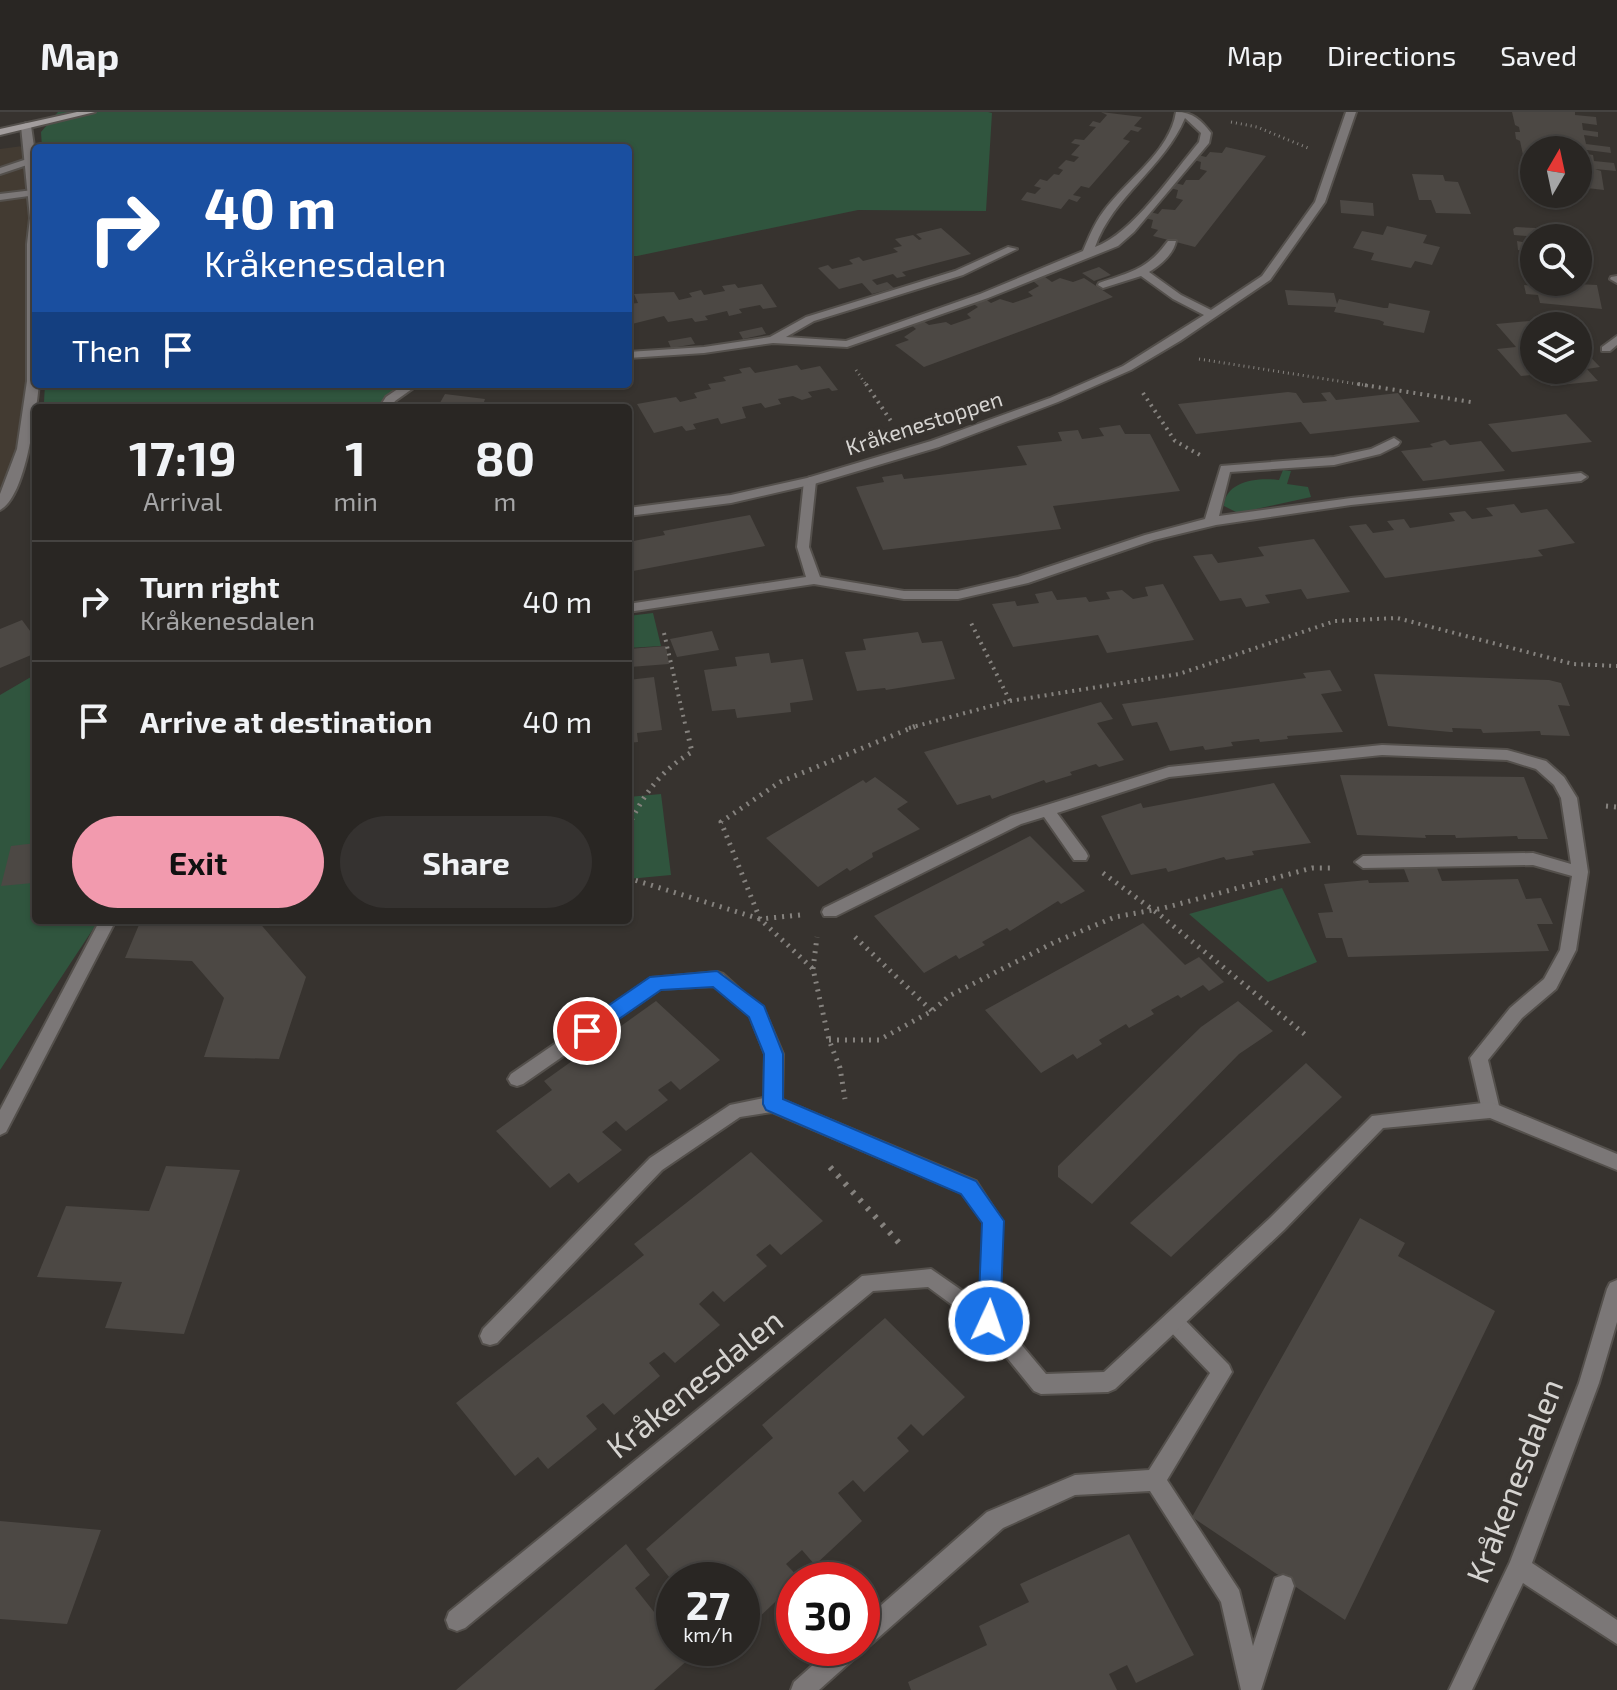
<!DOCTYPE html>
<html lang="en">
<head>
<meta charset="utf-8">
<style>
  :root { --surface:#292623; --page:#353230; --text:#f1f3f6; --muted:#a5a5a6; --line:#454341; --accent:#f29aae }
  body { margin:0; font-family:"Exo 2",sans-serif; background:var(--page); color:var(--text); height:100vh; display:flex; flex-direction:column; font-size:30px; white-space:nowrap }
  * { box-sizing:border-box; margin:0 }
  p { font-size:26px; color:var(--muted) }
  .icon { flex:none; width:44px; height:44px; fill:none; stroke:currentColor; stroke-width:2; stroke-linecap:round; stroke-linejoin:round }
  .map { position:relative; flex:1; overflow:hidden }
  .details { position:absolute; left:32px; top:292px; width:600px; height:520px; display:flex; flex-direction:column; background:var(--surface); border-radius:8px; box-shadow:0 2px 6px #0004,0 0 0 2px var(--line) }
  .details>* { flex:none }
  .guide { position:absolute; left:32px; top:32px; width:600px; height:244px; border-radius:8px; box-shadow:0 2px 6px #0004,0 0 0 2px var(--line); background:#1a4fa0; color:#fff; overflow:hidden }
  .needle { width:52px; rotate:9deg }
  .tools { position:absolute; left:1520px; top:24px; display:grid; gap:16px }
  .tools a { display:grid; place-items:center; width:72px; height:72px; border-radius:50%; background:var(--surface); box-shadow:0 2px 6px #0004,0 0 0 2px var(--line); font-size:40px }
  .speed { position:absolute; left:656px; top:1450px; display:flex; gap:16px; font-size:40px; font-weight:700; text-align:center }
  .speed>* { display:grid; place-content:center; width:104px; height:104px; border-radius:50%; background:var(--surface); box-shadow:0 2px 6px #0004,0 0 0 2px var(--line); line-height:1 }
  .speed small { font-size:20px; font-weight:400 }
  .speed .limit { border:12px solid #d22; background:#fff; color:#111 }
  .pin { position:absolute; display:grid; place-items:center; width:68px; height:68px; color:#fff; margin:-34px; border:4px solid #fff; border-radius:50%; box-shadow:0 2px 8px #0007 }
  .me { position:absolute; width:88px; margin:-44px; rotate:3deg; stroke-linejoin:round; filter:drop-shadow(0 0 6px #0008) }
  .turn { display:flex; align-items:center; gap:28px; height:168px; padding:0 40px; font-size:36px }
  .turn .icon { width:104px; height:104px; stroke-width:2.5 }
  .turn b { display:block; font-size:56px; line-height:68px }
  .then { display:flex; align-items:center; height:76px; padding:0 40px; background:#0003; gap:16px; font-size:30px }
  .eta { display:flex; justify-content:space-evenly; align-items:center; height:136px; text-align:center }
  .eta b { font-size:48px; font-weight:700; line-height:56px }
  .button { display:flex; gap:16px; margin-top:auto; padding:16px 40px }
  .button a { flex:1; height:92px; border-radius:48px; background:var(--accent); color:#111; font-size:32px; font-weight:700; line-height:92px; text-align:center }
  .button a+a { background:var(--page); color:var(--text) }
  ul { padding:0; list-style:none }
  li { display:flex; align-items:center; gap:24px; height:120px; padding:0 40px; border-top:2px solid var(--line) }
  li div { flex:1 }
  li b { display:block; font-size:30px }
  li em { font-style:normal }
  header { display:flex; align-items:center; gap:48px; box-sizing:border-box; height:112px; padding:0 40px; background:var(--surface); border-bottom:2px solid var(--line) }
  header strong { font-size:38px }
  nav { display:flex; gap:44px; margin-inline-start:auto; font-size:28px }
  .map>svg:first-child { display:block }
  .built { fill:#433b32 }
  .green { fill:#30553e }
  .building { fill:#4c4844 }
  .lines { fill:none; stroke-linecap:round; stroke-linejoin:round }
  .service-casing { stroke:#54504c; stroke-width:4 }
  .minor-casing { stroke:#54504c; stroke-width:4 }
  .secondary-casing { stroke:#54504c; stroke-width:4 }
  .path-far3 { stroke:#85827e; stroke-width:3; stroke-dasharray:1 4; stroke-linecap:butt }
  .path-far2 { stroke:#85827e; stroke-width:4; stroke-dasharray:2 5; stroke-linecap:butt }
  .path-far1 { stroke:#85827e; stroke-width:5; stroke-dasharray:2 6; stroke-linecap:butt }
  .path { stroke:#85827e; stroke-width:6; stroke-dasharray:3 8; stroke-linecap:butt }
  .service { fill:#7b7777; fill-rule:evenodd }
  .minor { fill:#7b7777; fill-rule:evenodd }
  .secondary { fill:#a29d9d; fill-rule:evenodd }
  .route { fill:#1a73e8; stroke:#114b97; stroke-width:2 }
  .labels { text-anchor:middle; stroke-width:8; stroke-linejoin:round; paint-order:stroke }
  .far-street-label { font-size:22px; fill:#d6d4d1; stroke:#37332f }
  .near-street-label { font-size:32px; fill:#d6d4d1; stroke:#37332f }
</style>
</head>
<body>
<header>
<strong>Map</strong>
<nav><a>Map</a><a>Directions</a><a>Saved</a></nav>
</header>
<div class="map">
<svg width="1617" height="1578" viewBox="0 0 1617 1578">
  <rect width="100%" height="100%" fill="#37332f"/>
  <!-- built -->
  <path class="built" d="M30,33l2,253 -9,59 -23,40v-348z"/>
  <!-- green -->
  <g class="green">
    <path d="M58,0h930l4,1 -6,98 -128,-1 -221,46h-9v-108h-586l-1,-16z"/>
    <path d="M45,272h364l-25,24h-333l-7,-6z"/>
    <path d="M1283,358l8,1 -4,13 21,3 3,10 -73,16 -14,-7c1,-25 34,-29 55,-26z"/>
    <path d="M653,501l8,33 -33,2v-32z"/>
    <path d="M36,562v246h63l-99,150v-375z"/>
    <path d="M661,682l10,81 -43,4v-82z"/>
    <path d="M1282,776l35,74 -49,20 -79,-68z"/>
  </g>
  <!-- building -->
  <g class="building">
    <path d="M1101,0l41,5 -8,9 8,2 -4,4 -7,-2 -8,9 7,2 -41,47 -8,-2 -8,9 8,2 -4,5 -8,-3 -8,10 -40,-9 6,-8 8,2 6,-6 -7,-2 6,-7 7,2 7,-7 5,1 4,-5 -5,-2 8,-8 8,2 5,-5 -8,-2 9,-10 -9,-2 4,-4 9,1 12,-13 -7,-1 4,-5 7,2 7,-8z"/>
    <path d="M1512,0h63v3l21,2 1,8 -15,-2 1,7 15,2v5l-14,-2 2,9 24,3 1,6 -24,-3v4l6,1 1,6 20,2 2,8 -21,-2 6,2 3,19 -26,-3v-37h-44v32l-4,-1 -1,-8 -5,-2v-9l4,1v-6l-5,-2 -3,-14 -4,-2 -1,-7h5l-1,-5 -4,-2z"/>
    <path d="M1226,35l40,9 -71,91 -42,-11 5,-6 -7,-2 2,-8 -8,-2 5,-6 8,2 4,-5 13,1 8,-10 -7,-2 2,-8 -8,-2 5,-5 8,2 3,-5h13l8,-9 -7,-2 1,-7 -7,-2 4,-5 8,2 4,-5 12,1z"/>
    <path d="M1412,62l31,1 2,6 13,1 13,32 -35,-1 -5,-13h-12z"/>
    <path d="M1340,88l33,3 1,13 -33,-3z"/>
    <path d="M1387,114l40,9 -4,8 17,4 -8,18 -17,-4 -4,7 -40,-8 3,-7 -21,-5 9,-17 21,4z"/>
    <path d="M1516,115l20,1 2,10h-4v21h-3l-1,-8 -12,-1 -1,-9 11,2 -1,-7 -13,-1 -1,-6z"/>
    <path d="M941,116l30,26 -69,18 4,4 -9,2 -4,-4 -21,6 5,5 10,-3 7,6 -22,6 -10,-11 -23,6 -21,-21 10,-3 4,4 21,-5 -4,-4 10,-3 4,4 35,-9 -5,-4 9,-2 -7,-7 18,-4 6,5 3,-1 -6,-5z"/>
    <path d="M1581,125l1,4h5l5,24 -14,-2v-26z"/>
    <path d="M1099,155l12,8 -17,6 -12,-8z"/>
    <path d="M1045,165l7,5 8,-4 13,4 11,-4 29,19 -189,70 -29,-22 14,-5 -5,-3 12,-8 -5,-4 12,-4 6,4 17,-3 5,3 20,-7 -4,-4 11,-7 -6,-4 13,-4 6,4 9,-4 13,4 20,-7 -5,-4 11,-6 -6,-5z"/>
    <path d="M1536,170l61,3 5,24 -62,-6 -2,-8 -12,-1 -2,-9 13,1z"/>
    <path d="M735,172l3,4 24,-4 15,23 -14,2 -3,-4 -21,4 3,4 -13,3 -2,-5 -22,5 3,4 -13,2 -3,-4 -24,4 -4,-6 -36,9v-21l10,-1 -4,-9 40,-2 5,8 13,-3 -3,-4 12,-3 3,5 21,-4 -3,-5z"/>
    <path d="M1285,178l49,3 3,11 2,-5 45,9h4l1,-5 41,8 -6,22 -41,-8 1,-3 -5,-2 -45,-8 2,-5 -48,-2z"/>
    <path d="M1541,208l6,6h-13v44h44v-26l22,23 -13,2 11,12 -47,5 -11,-12 -19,2 -24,-27 19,-2 -20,-23z"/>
    <path d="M762,215l4,7 -23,5 -4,-7z"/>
    <path d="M691,225l4,7 -24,4 -3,-7z"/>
    <path d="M797,253l4,5 19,-4 18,24 -6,1 -3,-3 -21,4 4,5 -10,3 -9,-4 -15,3 3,5 -16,4 -4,-5 -19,4 4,11 -25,6 -3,-6 -25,6 3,5 -10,2 -4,-5 -28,7 -17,-29 39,-7 4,5 17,-4 -3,-5 17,-4 -3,-5 18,-3 -3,-4 19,-4 -3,-4 11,-2 5,6z"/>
    <path d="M1288,280l8,1 7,10 24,-2 -6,-8 9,-1 6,8 62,-7 22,29 -110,12 -9,-12 -105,12 -18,-30z"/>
    <path d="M445,282l40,5 -1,3 17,2 4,4h-68z"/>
    <path d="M1566,302l26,28 -80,10 -24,-28z"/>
    <path d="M1120,313l5,9h25l30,57 -127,15 8,23 -178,21 -27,-63 28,-5 -2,-5 20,-3 2,5 123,-14 -10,-19 45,-5 -4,-9 20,-2 4,9 22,-3 -5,-8z"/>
    <path d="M1445,328l5,5 31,-4 24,30 -82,10 -22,-30 32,-4 -3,-3z"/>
    <path d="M1514,392l7,9 26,-4 28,34 -37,7 5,6 -158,22 -36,-52 17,-2 7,9 21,-3 -7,-9 17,-2 6,9 45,-7 -6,-8 16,-2 7,8 21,-3 -7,-8z"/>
    <path d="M750,403l15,31 -137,26v-30l37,-7 -2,-4z"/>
    <path d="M1314,427l36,53 -43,7 -6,-10 -36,6 5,8 -24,4 -5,-9 -21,3 -27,-45 19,-2 6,9 46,-7 -6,-9z"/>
    <path d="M1163,472l31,56 -87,13 -9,-18 -85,12 -21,-43 23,-3 2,5 22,-3 -4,-9 17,-3 5,9 29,-3 3,5 21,-3 -4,-7 16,-2 11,9 15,-3 -3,-9z"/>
    <path d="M22,508l14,19v14l-36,15v-39z"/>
    <path d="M712,519l7,19 -42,7 -7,-18z"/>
    <path d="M918,520l4,11 20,-2 13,38 -69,11 -1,-2 -28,3 -12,-39 21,-2 -3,-11z"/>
    <path d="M666,534l3,18 -39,3 -2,-18z"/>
    <path d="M769,541l2,10 32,-4 10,41 -23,3 1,9 -54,6 -2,-9 -23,2 -8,-41 33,-4 -2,-9z"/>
    <path d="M1330,558l12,21 -21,3 22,38 -56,4 1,3 -28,3 -1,-3 -28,3 2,4 -28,4 -2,-4 -33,5 -13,-29 -25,4 -10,-22 184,-26 -3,-5z"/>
    <path d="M1374,562l175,6 12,3 9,23 -12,-1 12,31 -29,-1 -1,-4 -57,2 -2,-4 -29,-1 1,4h-3l-62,-6z"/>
    <path d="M654,565l8,53 -25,3 1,9 -10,1v-63z"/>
    <path d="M1101,590l12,17 -16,4 27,37 -25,7 -3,-3 -26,8 2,3 -26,8 -2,-3 -52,19 -2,-4 -33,10 -33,-53z"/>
    <path d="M1340,663l184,2 24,62h-30l-1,-3 -61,2 -1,-3h-30l1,3 -69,-3z"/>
    <path d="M875,665l33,25 -11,7 23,20 -48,24 1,4 -23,14 -3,-3 -29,19 -52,-49 97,-58 3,3z"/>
    <path d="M1274,671l37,60 -59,8 2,4 -28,5 -2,-3 -56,15 -2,-4 -35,7 -30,-59 40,-13 2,5z"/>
    <path d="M1030,724l55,55 -24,13 -3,-3 -48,30 -3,-3 -25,14 3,3 -26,14 -3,-4 -32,18 -50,-57z"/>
    <path d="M36,731l-3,40 -32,3 10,-40z"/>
    <path d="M1437,756l5,13 76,-2 8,20 15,-1 12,26h-16l12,27 -201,6 -6,-19h-16l-8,-25 15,-1 -9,-28 44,-4 1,3 40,-1 -5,-13z"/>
    <path d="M141,808h116l49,57 -27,82 -75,-2 20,-59 -32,-37 -67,-3z"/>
    <path d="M1143,811l42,42 14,-8 25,25 -15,9 -6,-6 -22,13 -3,-3 -27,15 3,4 -25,14 -3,-4 -27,16 3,4 -25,15 -4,-5 -32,19 -56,-63z"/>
    <path d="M656,889l64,59 -40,30 -9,-9 -13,9 10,10 -42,31 -10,-10 -14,11 20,18 -44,33 -9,-10 -19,15 -54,-57 56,-41 -8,-9z"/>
    <path d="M1238,889l35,30 -34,23 -147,150 -34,-27v-11l143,-139z"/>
    <path d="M1306,951l36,34 -171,160 -41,-34z"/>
    <path d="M751,1040l72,69 -42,34 -11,-11 -14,11 11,11 -43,36 -11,-11 -14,13 21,21 -45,38 -11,-11 -15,11 11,13 -46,39 -11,-12 -17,13 11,13 -49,40 -10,-12 -23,19 -59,-73 188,-148 -10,-11z"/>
    <path d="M166,1054l74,4 -56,164 -79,-6 17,-46 -85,-5 29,-71 83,5z"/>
    <path d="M1360,1106l45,25 -7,13 97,55 -150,309 -153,-103z"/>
    <path d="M885,1206l80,79 -42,39 -12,-12 -14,14 12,13 -45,41 -11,-12 -15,13 24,28 -47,44 -13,-15 -16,14 15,16h-7v4l-43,41 -9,-10v-35h-68v3l-28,-34 127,-111 -11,-13z"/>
    <path d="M0,1409l101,9 -34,94 -67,-5z"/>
    <path d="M1129,1422l65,121 -58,28 -9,-18 -18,9 8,16h-206l-3,-8 79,-37 -8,-19 50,-24 -9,-18z"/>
    <path d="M626,1432l24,31 -15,13 39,49v11h8l8,10 -36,32h-198z"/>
  </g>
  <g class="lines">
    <!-- service casing -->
    <g class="service-casing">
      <g id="service">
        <path d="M30,46l5,3 -2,2 -33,11v-6z"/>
        <path d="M33,78l3,1v4l-36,5v-6z"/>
        <path d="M1617,164v7l-7,-4 1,-2z"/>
        <path d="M1617,224v9l-7,6h-8v-4z"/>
        <path d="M1394,326l6,4 -2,3 -18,9 -46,11 -104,7 -11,44 132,-18 230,-25 6,4 -6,4 -230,24 -135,20 -62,15 -126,43 -70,16h-54l-90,-15 -186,28v-8l178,-27 -9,-30 7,-66 6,-4 6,4 -7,66 11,30 84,14h54l60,-14 127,-42 60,-16 16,-53 113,-9 37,-8z"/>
        <path d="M1382,633l125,5 39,11 18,16 13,21 11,74 -12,78 -20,39 -34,29 -34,42 12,50 -3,5 -6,3 -6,-3 -3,-5 -12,-52 40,-50 34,-29 16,-29 12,-74 -39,-11 -170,3 -8,-6 8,-6 170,-3 38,11 -10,-66 -7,-13 -18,-16 -29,-9 -125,-5 -213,22 -112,36 29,39 2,4 -2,4h-12l-30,-43 -23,7 -185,92h-12l-2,-4 2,-4 187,-92 158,-49z"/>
        <path d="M100,808h16l-110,212 -6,3v-25z"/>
        <path d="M717,860l6,2 42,38 18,42 -1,50 -3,5 -6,3 -6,-3 -3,-5 1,-50 -15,-38 -36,-30 -54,3 -137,95 -6,2 -6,-2 -3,-5 3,-5 140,-96z"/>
        <path d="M1173,1200l7,3 49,50 3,7 -65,108 72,110 14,56 22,-68 8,-3 8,3 3,8 -33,104h-20l-20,-88 -71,-111 -75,4 -72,33 -133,117 -8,3v-26l125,-110 88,-37 74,-5 61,-97 -44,-46 -3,-6 3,-6z"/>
        <path d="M832,1536h28l-3,8 -38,34h-28l3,-8z"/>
      </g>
    </g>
    <!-- minor casing -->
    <g class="minor-casing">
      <g id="minor">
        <path d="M1176,0c17,0 25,8 35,21l-2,10 -75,89 -16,14 -130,52 -141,49 -74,-4 -69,10 -76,5v-6l76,-5 66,-10 36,-20 149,-46 53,-24 9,2 -54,26 -149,46 -28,16 60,4 134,-47 103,-43c6,-14 11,-27 20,-39 23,-32 67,-60 73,-100zM1185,6l16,15 -2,9c-26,31 -67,92 -104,105 18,-51 69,-79 90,-129z"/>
        <path d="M1346,0h10l-31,90 -55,78 -90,61 -49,29 -73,32 -119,45 -125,37 -83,19 -103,13v-8l103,-13 76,-17 124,-37 119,-43 73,-32 81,-51 -31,-16 -32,-23 -38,12 -5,-3 1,-2c32,-11 49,-14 69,-42h8c-2,12 -15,24 -27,31l32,23 30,15 51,-34 53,-74z"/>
        <path d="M26,11l5,3 5,34v224h3c-3,27 -13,113 -39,126v-16l17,-45 10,-68v-137l3,-26 -9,-92z"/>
        <path d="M405,272h14l-24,17 -4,7h-12l7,-11z"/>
        <path d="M773,984l203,85 26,40 -3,97 47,56 58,-2 166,-154 102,-102 119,-14 126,52v16l-127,-52 -107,10 -99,102 -169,159 -7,3 -67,2 -7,-3 -52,-64 -54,-40 -55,4 -408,337 -8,3 -8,-3 -3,-8 3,-8 413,-336 69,-7 49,34 4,-80 -22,-30 -190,-81 -32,5 -78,53 -165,173 -7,2 -7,-2 -3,-7 3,-7 167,-171 80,-53z"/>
        <path d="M1617,1168v42l-18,61 -67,180 85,57v24l-94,-61 -51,107h-23l61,-128 69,-179 28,-94 3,-6z"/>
      </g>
    </g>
    <!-- secondary casing -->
    <g class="secondary-casing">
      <path id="secondary" d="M77,0h18l-95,23v-6z"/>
    </g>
    <!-- path-far3 -->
    <g class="path-far3">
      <path d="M1231,10l26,5 51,21"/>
      <path d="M1199,247l171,27"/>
      <path d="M856,258l11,16"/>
    </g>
    <!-- path-far2 -->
    <g class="path-far2">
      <path d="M866,272l27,40"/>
      <path d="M1358,272l113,18"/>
      <path d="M1143,281l32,48 25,14"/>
      <path d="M664,521l22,95"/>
      <path d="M1010,589l169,-27 156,-53 62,-3 176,46 44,2"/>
      <path d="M909,616l101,-27 -40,-80"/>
    </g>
    <!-- path-far1 -->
    <g class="path-far1">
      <path d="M1606,694l11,1"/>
      <path d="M628,715c15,-32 33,-57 64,-75l-6,-26"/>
      <path d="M1103,761l57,42 148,122"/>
      <path d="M628,766l132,41 53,50 16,71 11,28 5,31"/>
      <path d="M800,803l-40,4 -39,-97 59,-40 136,-56"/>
      <path d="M855,825l77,74"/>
      <path d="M813,857l4,-32"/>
      <path d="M829,928h50l53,-29 17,-15 106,-54 60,-25 49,-9 148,-40h19"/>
    </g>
    <!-- path -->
    <path class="path" d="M830,1055l71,78"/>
    <!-- service -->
    <use href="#service" class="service"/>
    <!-- minor -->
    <use href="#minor" class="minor"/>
    <!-- secondary -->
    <use href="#secondary" class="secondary"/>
  </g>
  <!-- route -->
  <path class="route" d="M717,859l47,35 19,48v45l193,82 28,40 -4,100 -3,8 -8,3 -8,-3 -3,-8 4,-98 -21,-29 -195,-84 -3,-6 1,-50 -15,-37 -36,-30 -52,3 -68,47h-13l-3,-6 3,-6 70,-48z"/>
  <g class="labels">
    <!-- far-street labels -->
    <g class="far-street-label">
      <text transform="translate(924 311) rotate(-18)" y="8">Kråkenestoppen</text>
    </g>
    <!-- near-street labels -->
    <g class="near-street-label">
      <text transform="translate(695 1272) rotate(-39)" y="11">Kråkenesdalen</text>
      <text transform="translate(1515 1369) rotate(-69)" y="11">Kråkenesdalen</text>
    </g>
  </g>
</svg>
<div class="tools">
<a><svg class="needle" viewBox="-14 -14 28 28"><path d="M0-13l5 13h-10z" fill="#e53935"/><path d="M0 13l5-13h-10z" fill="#a5a5a6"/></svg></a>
<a><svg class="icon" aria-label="search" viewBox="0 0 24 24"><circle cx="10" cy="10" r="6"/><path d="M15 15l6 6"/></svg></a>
<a><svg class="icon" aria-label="layers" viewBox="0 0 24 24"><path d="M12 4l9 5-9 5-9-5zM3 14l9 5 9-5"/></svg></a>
</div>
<div class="speed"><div>27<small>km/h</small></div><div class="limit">30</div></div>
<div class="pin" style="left:587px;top:919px;background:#d93025"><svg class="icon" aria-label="arrive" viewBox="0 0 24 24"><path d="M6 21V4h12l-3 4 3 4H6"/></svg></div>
<svg class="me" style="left:989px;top:1209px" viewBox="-20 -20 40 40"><circle r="17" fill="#1a73e8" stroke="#fff" stroke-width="3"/><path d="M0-11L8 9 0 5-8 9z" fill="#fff"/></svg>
<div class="guide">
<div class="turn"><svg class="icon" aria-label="right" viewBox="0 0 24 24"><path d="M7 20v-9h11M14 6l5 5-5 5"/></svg><div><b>40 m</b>Kråkenesdalen</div></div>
<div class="then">Then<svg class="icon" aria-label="arrive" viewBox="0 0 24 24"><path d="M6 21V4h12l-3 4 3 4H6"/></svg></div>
</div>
<section class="details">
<div class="eta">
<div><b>17:19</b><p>Arrival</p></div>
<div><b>1</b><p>min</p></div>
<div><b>80</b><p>m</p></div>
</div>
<ul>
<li><svg class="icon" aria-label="right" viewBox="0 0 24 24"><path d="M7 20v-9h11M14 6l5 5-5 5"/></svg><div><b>Turn right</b><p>Kråkenesdalen</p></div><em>40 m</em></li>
<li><svg class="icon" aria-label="arrive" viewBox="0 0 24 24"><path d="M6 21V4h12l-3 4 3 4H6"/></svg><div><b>Arrive at destination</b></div><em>40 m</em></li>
</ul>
<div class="button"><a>Exit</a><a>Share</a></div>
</section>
</div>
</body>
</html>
